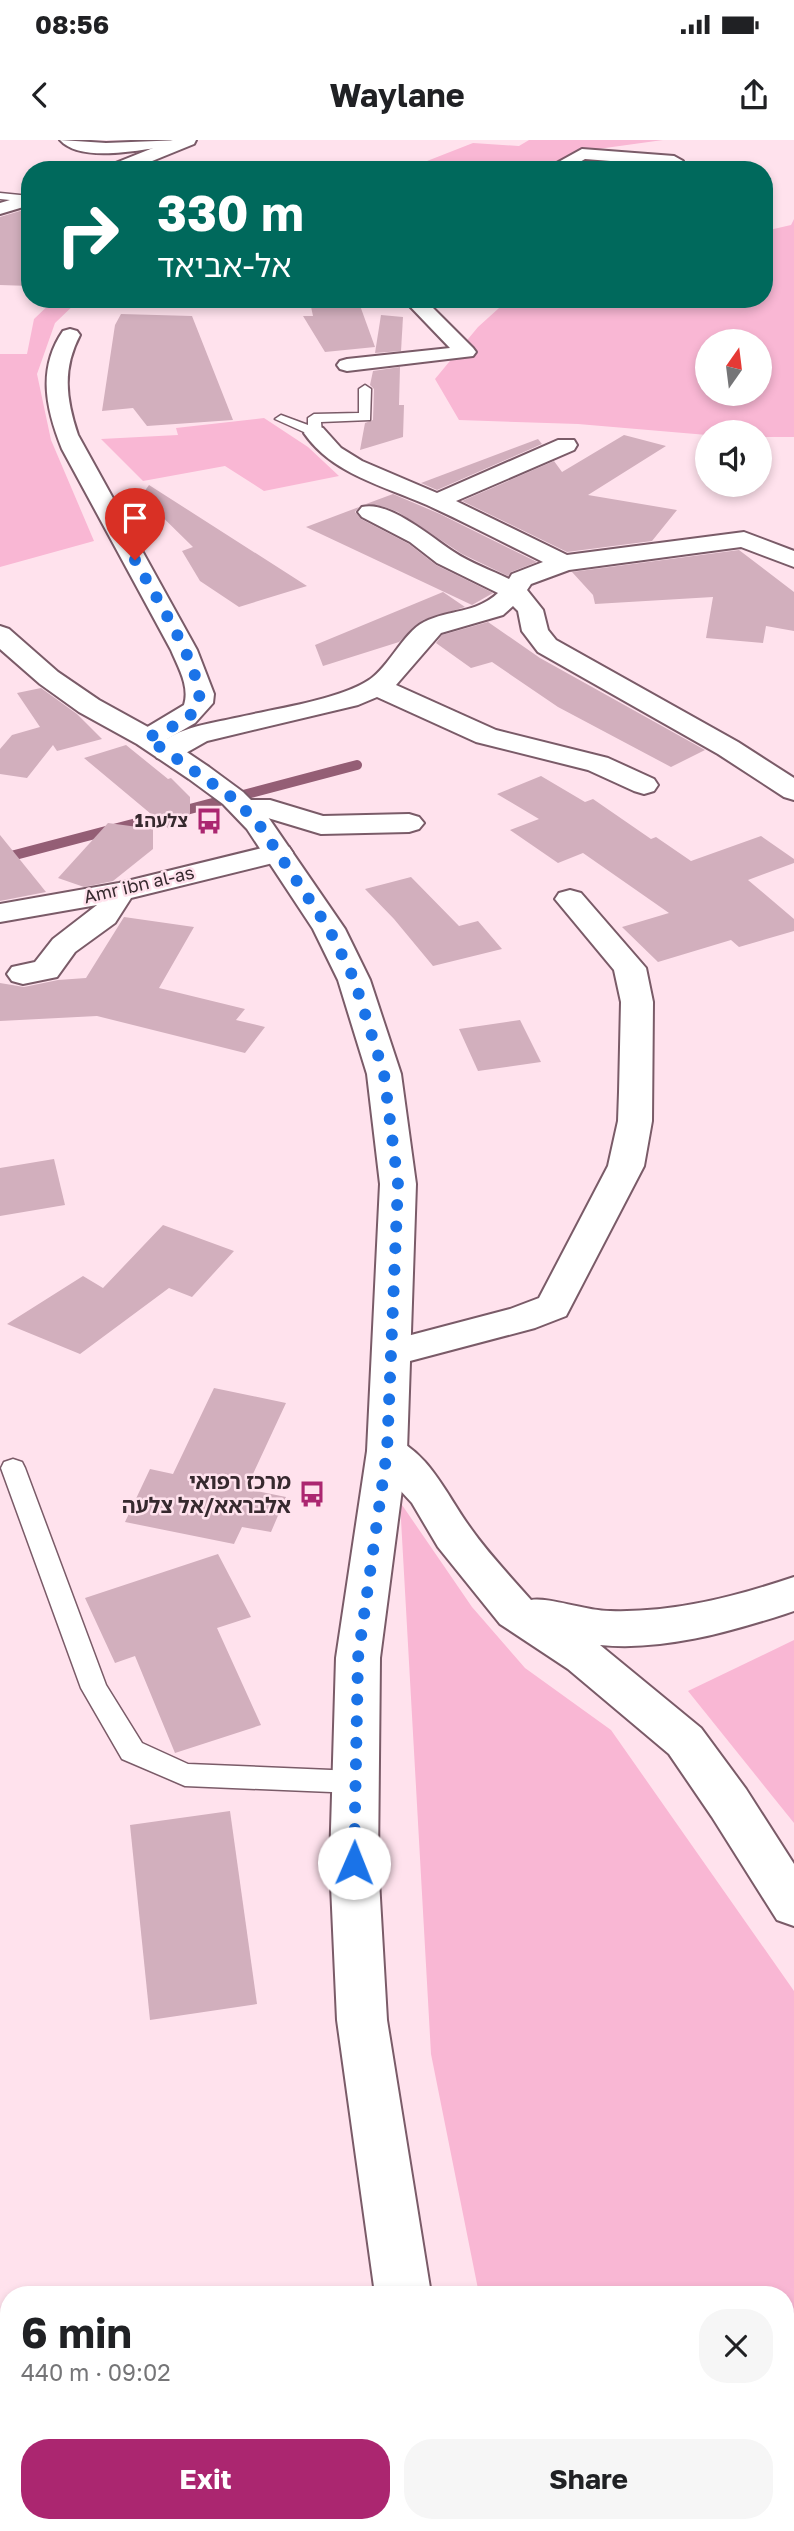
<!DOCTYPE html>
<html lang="en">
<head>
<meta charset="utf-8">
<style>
  :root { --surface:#fff; --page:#f6f6f6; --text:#202124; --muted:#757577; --accent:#ab2670 }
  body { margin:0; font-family:"Golos Text","Noto Sans Hebrew",sans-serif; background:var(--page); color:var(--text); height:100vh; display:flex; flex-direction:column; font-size:26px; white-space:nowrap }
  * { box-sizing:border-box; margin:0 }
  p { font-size:23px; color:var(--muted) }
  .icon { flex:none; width:38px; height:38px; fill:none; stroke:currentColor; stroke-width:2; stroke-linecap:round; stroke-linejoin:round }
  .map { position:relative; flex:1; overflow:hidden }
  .drawer { position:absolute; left:0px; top:2146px; width:794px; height:247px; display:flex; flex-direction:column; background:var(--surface); border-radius:28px 28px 0 0; box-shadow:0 4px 10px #0003 }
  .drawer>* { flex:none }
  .guide { position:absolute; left:21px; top:21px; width:752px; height:147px; border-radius:28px; box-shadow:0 4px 10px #0003; background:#00695c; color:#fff; overflow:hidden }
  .needle { width:46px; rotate:14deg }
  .controls { position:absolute; left:695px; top:189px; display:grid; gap:14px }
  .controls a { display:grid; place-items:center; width:77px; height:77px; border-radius:50%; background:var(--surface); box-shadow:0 4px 10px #0003; font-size:35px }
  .pin { position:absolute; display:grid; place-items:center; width:60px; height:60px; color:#fff; margin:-72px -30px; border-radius:50% 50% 50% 0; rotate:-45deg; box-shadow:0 0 7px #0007 }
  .pin .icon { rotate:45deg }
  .me { position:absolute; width:77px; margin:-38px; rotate:1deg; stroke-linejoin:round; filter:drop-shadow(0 0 5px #0008) }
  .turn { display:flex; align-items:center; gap:24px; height:147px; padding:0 21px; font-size:32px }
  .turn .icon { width:91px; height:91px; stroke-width:2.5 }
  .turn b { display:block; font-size:49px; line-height:60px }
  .round { display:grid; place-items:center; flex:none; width:74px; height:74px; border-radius:28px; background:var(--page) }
  .overview { display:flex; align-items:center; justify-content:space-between; height:119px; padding:0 21px }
  h1 { font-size:42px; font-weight:700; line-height:52px }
  .action { display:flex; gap:14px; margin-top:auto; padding:14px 21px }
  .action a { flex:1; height:80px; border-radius:28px; background:var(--accent); color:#fff; font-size:28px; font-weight:700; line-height:80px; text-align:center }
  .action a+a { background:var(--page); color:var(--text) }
  .status { display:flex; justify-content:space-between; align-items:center; height:49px; padding:0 35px; background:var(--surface); direction:ltr }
  .status svg { height:19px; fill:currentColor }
  header { display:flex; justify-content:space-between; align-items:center; height:91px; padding:0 21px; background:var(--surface); font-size:32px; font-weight:700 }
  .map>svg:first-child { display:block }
  .green { fill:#f9b7d4; fill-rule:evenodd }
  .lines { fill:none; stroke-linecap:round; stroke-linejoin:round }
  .stream { stroke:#945e75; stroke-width:10 }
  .building { fill:#d2afbd }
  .service-casing { stroke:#7a5b68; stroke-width:3 }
  .minor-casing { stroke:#7a5b68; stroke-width:4 }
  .tertiary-casing { stroke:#7a5b68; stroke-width:4 }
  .secondary-casing { stroke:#7a5b68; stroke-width:4 }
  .service { fill:#fff; fill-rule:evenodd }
  .minor { fill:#fff; fill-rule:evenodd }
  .tertiary { fill:#fff; fill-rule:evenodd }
  .secondary { fill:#fff; fill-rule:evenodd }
  .route { stroke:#1a73e8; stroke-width:12; stroke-dasharray:0 21.6 }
  .labels { text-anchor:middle; stroke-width:5; stroke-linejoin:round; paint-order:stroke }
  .far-poi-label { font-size:18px; font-weight:bold; fill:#36292e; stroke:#ffe2ed; text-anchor:end }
  .far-street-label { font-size:18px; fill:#36292e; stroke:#ffe2ed }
  .poi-label { font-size:21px; font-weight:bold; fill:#36292e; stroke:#ffe2ed; text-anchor:end }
</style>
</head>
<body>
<div class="status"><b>08:56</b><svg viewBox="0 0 49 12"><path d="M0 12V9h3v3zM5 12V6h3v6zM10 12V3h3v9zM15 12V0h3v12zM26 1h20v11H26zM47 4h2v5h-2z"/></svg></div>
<header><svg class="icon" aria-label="back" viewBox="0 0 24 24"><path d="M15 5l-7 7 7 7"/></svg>Waylane<svg class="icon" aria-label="share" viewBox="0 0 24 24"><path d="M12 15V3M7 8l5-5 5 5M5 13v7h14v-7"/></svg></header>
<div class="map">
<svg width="794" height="2391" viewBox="0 0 794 2391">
  <rect width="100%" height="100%" fill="#ffe2ed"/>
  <!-- green -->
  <g class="green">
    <path d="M529,0h134l-87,12 -28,18h-144l69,-27 46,3z"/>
    <path d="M794,79v218h-34v-5h-53v3l-129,-11 -119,-4 -24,-41 43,-52 31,-28h256v-68l26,-6zM707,201h53v53h-53z"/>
    <path d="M55,159h25l-25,24 -18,51 14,66 43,101 -94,26v-213h27l7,-35z"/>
    <path d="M264,278l44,29 31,29 -75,15 -39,-25 -82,15 -42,-42 77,-4 -2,-7z"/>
    <path d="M400,1362l72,105 53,61 86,62 183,261v540h-269l-1,-7h262v-230h-307l-48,-240z"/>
    <path d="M794,1500v183l-106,-132z"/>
  </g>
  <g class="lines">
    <!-- stream -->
    <path class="stream" d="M0,719l357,-94"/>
  </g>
  <!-- building -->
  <g class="building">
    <path d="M30,68v78l-30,-1v-68z"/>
    <path d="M358,160l17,47 -50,5 -22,-36h10l-3,-14z"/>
    <path d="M121,174l71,2 41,104 -86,6 -14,-18 -31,3 13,-86z"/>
    <path d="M381,175l22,2 -2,34 -26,2z"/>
    <path d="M400,227l-1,38h5l-1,32 -43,13 5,-27 8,-3 1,-31 -4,-4 3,-14z"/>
    <path d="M624,295l42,11 -78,49 89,15 -25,31 -85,11 -105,-51 92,-40 8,11z"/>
    <path d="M538,299l4,5 -105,46 -16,-7z"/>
    <path d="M149,345l158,101 -68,21 -39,-26 -18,-30 11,-4 -52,-51z"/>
    <path d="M393,354l47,20 97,48 -26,10 -3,4 -46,-22 -64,-42 -13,-5 -19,-3z"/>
    <path d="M359,367l-4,5 6,7 48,25 27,21 57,28 -21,12 -166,-78z"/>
    <path d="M739,410l55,42v39l-28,-5 -3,17 -57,-5 7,-41 -118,7 -2,-9 -21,-23z"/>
    <path d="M443,452l22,15 -42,13 -24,22 -76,24 -8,-21z"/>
    <path d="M488,482l52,36 165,92 -34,17 -113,-60 -66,-45 -21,6 -35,-25 6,-8z"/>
    <path d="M41,548l36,26 25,25 -45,12 -4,-6 -26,33 -27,-4v-25l12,-14 28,-8 -23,-34z"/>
    <path d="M126,605l42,34 3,-1 19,19v17l-10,3 -11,12 -85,-71z"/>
    <path d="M541,636l44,26 8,-3 58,40 5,-2 35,24 70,-25 33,23v4l-46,17 46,39v12l-55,16 -8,-7 -73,22 -36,-35 47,-14 -86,-60 -25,10 -48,-33 29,-11 -42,-25z"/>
    <path d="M108,683l45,6v20l-40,32 -29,6 -26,-9z"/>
    <path d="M0,695l46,57 -46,9z"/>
    <path d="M411,737l48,49 19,-5 24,28 -69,17 -39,-47 -29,-30z"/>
    <path d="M124,777l70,10 -35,61 86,21 -9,11 29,7 -20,26 -148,-37 -97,5v-38l24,4 34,-7 28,-2z"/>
    <path d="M520,880l21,42 -63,9 -19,-42z"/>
    <path d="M54,1019l11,46 -65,11v-48z"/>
    <path d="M163,1085l71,26 -42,46 -23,-9 -89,66 -73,-30 76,-48 20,12z"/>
    <path d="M214,1248l72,15 -40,86 40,8 -15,35 -29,-5 -8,17 -109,-22 25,-53 23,5z"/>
    <path d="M218,1414l33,63 -34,11 44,97 -86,28 -40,-97 -20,7 -30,-65z"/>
    <path d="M230,1671l27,193 -107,16 -20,-195z"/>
  </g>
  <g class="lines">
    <!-- service casing -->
    <g class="service-casing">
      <g id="service">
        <path d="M0,53l30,3v6l-30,-3z"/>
        <path d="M365,245l6,4 -1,31 -49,2 1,11 -7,4 -40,-18 6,-4 27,10v-7l6,-4 45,-1v-24z"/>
        <path d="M13,1319l9,3 3,6 81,217 36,58 46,21 167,7 10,3 4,8 -4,8 -10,3 -170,-7 -63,-27 -41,-71 -80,-220 3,-6z"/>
      </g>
    </g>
    <!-- minor casing -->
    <g class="minor-casing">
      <g id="minor">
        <path d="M60,0l46,3 76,-3 -8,5c-29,4 -93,19 -114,-5z"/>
        <path d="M582,9l92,7 9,5 -9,5 -89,-7 -19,11h-22z"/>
        <path d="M403,159h21l49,49 3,4 -3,4 -126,15 -7,-2 -3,-4 3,-4 7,-2 103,-11z"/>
        <path d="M70,189l7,2 3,4c-18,34 -14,64 -2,100l119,215 17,44 -1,9 -18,20 -31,18 -10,2 -10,-2 -4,-6 4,-6 40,-24c6,-19 -6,-38 -13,-55l-109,-201c-16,-40 -25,-80 1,-118z"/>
        <path d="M315,286l8,2 18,20 21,13 75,32 121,-53h16l3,5 -3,5 -118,51 111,54 177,-23 50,19v16l-53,-20 -172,23 -38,14 -4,6 16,20 5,20 8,10 182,102 56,36v22l-10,-3 -66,-43 -180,-102 -16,-21 -4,-20 -5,-5 -10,9 -62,18 -45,52 100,45 112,28 46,21 4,6 -4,6 -10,3 -10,-3 -46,-21 -112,-28 -99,-45 -19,8 -151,36 -30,17 -10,2 -10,-2 -4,-6c17,-24 56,-28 82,-34 38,-9 104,-18 134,-38 20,-13 34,-47 55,-58 26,-13 51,-8 74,-29l-61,-30 -27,-21 -48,-25 -4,-5 4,-5c27,-7 70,31 92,45 16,11 37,18 55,27l3,-5 31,-12c-38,-19 -77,-39 -116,-57 -43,-19 -95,-31 -123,-72l3,-5z"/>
        <path d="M245,660h25l53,16 86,-2 10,3 5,6 -5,6 -10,3 -88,2 -53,-16 -33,-3 -4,-6 4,-6z"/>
        <path d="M278,704l11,3 4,6 -4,6 -158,39 -16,25 -40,29 -18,25 -34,7 -11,-3 -5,-7 5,-7 23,-5 18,-23 44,-34 -97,17v-18l119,-21z"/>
        <path d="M570,750l11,3 65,75 7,34 -1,119 -8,45 -78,150 -31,12 -144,38 -14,-4 -5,-9 5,-9 133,-35 29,-11 69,-132 10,-45 1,-29 2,-90 -7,-32 -59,-71 4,-6z"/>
        <path d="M387,1296c40,12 59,58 82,90 18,26 41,50 62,74 19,-3 55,11 79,11 64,2 124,-14 184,-34v34l-9,3c-59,19 -123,37 -185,31l101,83 45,61 48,75v62l-17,-6 -65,-103 -43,-63 -101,-85 -68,-45 -62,-77 -26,-44 -39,-42 -6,-10 6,-10z"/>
      </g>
    </g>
    <!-- tertiary casing -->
    <g class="tertiary-casing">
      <g id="tertiary">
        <path d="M173,0h23l-2,4 -64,26h-25l3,-4z"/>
        <path d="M30,54v11l-30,9v-11z"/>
      </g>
    </g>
    <!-- secondary casing -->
    <g class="secondary-casing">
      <g id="secondary">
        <path d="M0,486l9,3 49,43 41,28 58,32 52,35 34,25 25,25 77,112 25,51 31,94 15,110 -9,267 -27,207 -2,205 9,157 44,274h-56l-38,-274 -7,-157 6,-205 31,-207 13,-267 -13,-110 -29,-94 -25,-51 -66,-100 -24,-25 -34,-25 -52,-35 -58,-32 -39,-28 -40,-35z"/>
        <path d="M413,2384h60l2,7h-60z"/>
      </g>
    </g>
    <!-- service -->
    <use href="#service" class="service"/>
    <!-- minor -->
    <use href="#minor" class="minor"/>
    <!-- tertiary -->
    <use href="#tertiary" class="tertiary"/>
    <!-- secondary -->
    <use href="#secondary" class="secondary"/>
  </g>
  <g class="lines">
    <!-- route -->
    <path class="route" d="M135,420c14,26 77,123 62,147 -9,16 -34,23 -50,31l86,60 25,25 71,106 25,50 30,95 14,110 -11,267 -29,207 -4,205"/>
  </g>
  <!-- icons -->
  <defs>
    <g id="bus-bare" transform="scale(2.1)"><path d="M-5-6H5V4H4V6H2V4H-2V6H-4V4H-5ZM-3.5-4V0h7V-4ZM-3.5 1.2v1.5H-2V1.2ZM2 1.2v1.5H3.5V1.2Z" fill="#ab2670" stroke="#ffe2ed" stroke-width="2.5" paint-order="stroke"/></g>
  </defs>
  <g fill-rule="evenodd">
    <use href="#bus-bare" x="209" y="681"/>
    <use href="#bus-bare" x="312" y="1354"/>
  </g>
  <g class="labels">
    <!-- far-poi labels -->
    <g class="far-poi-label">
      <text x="188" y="687">צלעה1</text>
    </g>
    <!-- far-street labels -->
    <g class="far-street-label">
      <text transform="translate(139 745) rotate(-13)" y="6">Amr ibn al-as</text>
    </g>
    <!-- poi labels -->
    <g class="poi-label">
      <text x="291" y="1349">מרכז רפואי<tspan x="291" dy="24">אלבראא/אל צלעה</tspan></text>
    </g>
  </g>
</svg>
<div class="controls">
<a><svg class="needle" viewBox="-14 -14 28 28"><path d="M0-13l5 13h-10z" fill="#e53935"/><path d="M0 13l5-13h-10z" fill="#757577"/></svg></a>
<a><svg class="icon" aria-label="sound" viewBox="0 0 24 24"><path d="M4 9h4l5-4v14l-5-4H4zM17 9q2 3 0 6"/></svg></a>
</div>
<div class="pin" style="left:135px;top:420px;background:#d93025"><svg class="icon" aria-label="arrive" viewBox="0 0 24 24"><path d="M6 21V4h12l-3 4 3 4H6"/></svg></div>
<svg class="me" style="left:354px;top:1723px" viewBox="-20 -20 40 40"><circle r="19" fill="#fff"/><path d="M0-13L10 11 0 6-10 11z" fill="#1a73e8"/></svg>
<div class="guide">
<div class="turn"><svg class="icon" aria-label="right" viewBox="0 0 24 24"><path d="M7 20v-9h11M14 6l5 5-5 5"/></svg><div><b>330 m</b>אל-אביאד</div></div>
</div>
<section class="drawer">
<div class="overview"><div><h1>6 min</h1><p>440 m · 09:02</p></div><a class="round"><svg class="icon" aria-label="close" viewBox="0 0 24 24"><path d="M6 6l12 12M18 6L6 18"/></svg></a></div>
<div class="action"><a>Exit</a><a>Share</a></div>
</section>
</div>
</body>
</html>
